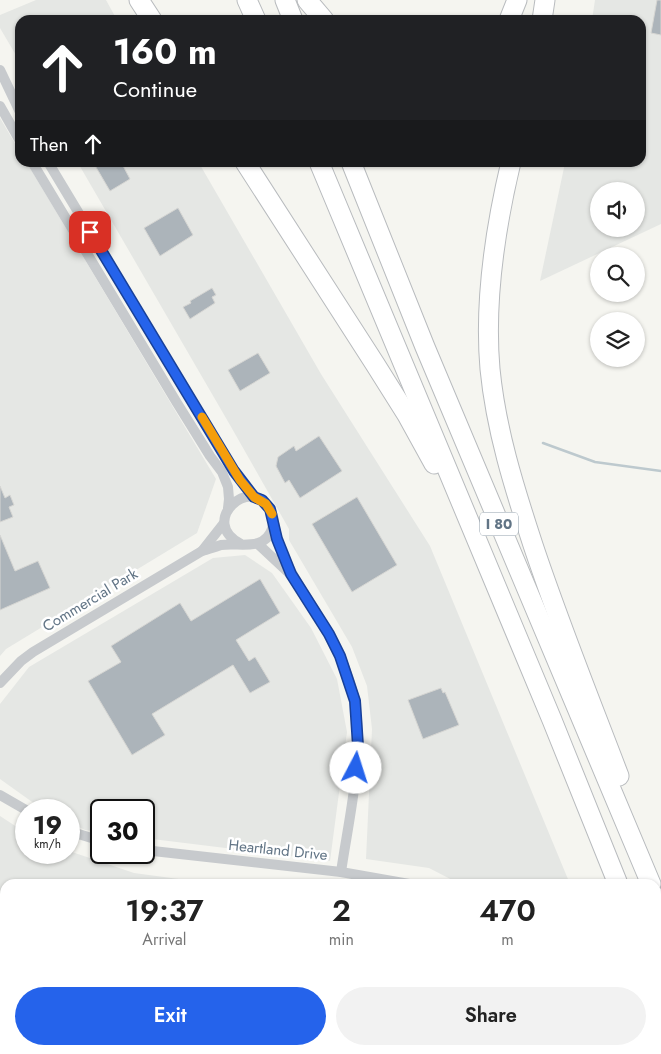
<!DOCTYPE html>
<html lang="en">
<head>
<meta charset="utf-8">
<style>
  :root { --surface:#fff; --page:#f2f2f2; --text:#222; --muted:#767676; --accent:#2563eb }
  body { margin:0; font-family:Jost,sans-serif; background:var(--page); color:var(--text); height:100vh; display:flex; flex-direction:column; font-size:19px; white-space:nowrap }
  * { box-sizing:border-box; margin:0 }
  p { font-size:16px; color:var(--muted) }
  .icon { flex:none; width:28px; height:28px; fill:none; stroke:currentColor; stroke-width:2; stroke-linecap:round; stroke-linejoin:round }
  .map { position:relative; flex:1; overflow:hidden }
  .details { position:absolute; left:0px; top:879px; width:661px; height:176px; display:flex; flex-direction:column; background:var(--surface); border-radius:15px 15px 0 0; box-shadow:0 1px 4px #0004 }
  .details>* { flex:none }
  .hud { position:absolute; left:15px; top:15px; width:631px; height:152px; border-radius:15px; box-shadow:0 1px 4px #0004; background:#202124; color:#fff; overflow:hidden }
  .controls { position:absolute; left:590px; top:182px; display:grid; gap:10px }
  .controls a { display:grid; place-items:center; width:55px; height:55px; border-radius:50%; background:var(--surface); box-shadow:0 1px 4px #0004; font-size:25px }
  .speed { position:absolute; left:15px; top:799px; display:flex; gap:10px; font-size:25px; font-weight:700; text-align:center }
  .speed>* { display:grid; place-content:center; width:65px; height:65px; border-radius:50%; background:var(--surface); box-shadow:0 1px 4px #0004; line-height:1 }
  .speed small { font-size:12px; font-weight:400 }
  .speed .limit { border:2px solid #111; border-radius:8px; background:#fff; color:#111 }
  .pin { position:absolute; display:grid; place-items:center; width:42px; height:42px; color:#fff; margin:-21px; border-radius:10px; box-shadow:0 2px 8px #0006 }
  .me { position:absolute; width:55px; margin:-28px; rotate:5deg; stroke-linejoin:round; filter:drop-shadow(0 0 4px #0008) }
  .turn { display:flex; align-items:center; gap:18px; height:105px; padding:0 15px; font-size:22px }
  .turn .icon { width:65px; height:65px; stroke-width:2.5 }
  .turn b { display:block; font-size:35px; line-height:42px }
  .then { display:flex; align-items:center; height:48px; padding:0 15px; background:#0003; gap:10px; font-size:19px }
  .eta { display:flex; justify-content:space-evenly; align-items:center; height:85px; text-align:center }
  .eta b { font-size:30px; font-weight:600; line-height:35px }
  .cta { display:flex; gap:10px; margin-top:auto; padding:10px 15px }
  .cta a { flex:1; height:58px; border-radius:30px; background:var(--accent); color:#fff; font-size:20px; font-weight:600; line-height:58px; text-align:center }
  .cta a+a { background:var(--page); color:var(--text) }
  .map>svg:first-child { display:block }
  .built { fill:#e5e7e4; fill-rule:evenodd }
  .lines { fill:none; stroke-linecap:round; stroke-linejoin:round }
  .stream { stroke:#bdc9ce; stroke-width:2.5 }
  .building { fill:#acb4ba; stroke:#d6d6d3 }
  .highway-casing { stroke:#b8bbbe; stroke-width:21 }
  .street { stroke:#c7cacd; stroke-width:10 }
  .highway { stroke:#fff; stroke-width:19 }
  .route-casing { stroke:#184099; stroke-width:12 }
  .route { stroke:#2563eb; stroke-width:9 }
  .slow { stroke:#f59e0b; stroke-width:9 }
  .labels { text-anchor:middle; stroke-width:5; stroke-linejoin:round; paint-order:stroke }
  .shield { fill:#fff; stroke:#909eaa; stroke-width:1 }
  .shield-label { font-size:14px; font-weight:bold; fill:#617485 }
  .street-label { font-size:15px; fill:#617485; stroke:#fff }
</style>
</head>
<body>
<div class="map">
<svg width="661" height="1054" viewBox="0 0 661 1054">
  <rect width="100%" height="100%" fill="#f5f5f0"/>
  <!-- built -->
  <g class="built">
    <path d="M36,0h70l11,20h-97v42l-20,-34v-13z"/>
    <path d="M595,0h66v224l-121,57 25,-118 76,-1v-142h-49zM599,191h37v38h-37z"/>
    <path d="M0,118l20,34v10l7,1 189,316 -19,54 -191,116 -6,7z"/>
    <path d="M78,163h121l122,211 109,172 140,338h-110l-31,-16 -63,-9 6,-130 -5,-43 -15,-39 -63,-107v-11l-59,-104z"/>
    <path d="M245,555l27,18 39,55 26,51 10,53 -17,129 -186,-23v-28h-43v22l-16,-2 -16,-8v-12h-23l-11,-6 -35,-25v-75l29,-37 184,-109z"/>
    <path d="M0,816l26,17v19h43v-1l65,22 82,11h-211v166h488l-2,4h-491z"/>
  </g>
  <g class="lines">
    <!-- stream -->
    <path class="stream" d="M543,443l52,19 66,9"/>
  </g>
  <!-- building -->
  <g class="building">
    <path d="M657,0h4v35l-10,-2z"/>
    <path d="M93,162h28l9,17 -20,12z"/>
    <path d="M178,208l15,27 -33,21 -16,-28z"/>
    <path d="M212,288l4,7 -4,2 3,6 -25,16 -7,-12 8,-4 -1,-2z"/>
    <path d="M258,353l12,20 -30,18 -12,-21z"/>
    <path d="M319,436l23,35 -42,27 -11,-18 -4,3 -9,-17 2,-9 16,-11 2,5z"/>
    <path d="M0,486l5,12 5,-3 4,10 -5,2 4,10 -13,5z"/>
    <path d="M357,497l40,68 -45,27 -40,-68z"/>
    <path d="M0,535l15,36 23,-10 12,27 -50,22z"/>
    <path d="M260,579l20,34 -44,27 13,21 6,-4 15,25 -20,11 -17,-28 -81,49 13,21 -33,20 -44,-74 33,-19 -10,-16 69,-43 11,18z"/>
    <path d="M441,688l2,5 2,-1 14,33 -36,14 -15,-39z"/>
  </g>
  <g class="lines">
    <!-- highway casing -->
    <g class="highway-casing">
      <g id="highway">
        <path d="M139,0l13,20"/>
        <path d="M247,0l9,20"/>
        <path d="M285,0l8,20"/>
        <path d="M307,0l17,20"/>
        <path d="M509,20l8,-20"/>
        <path d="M542,20l3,-20"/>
        <path d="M245,162l130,202 32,51 27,49"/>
        <path d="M319,162l233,558 66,164"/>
        <path d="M351,162l74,185 226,537"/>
        <path d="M511,162c-16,67 -27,138 -21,207 6,61 24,118 43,176 26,78 57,155 86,231"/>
        <path d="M656,897l5,11"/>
        <path d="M656,981l5,12"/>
      </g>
    </g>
    <!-- street -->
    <g class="street">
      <path d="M0,70l20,42"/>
      <path d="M0,106l20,35"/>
      <path d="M32,162l145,241 33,53 12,16 6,15 1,12 -1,9"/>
      <path d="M48,162l186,309 20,26"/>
      <path d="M274,523c7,44 35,74 55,112 11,20 22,44 26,67 9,56 -6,115 -14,170"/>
      <path d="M258,544l30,28"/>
      <path d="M202,551l22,-28"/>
      <path d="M0,683l21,-22 12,-9 169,-101c7,-2 13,-4 19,-6 18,-3 43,7 51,-16 2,-6 2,-13 -1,-18 -19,-39 -74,11 -30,33"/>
      <path d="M0,795l26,15"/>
      <path d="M69,831l32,10"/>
      <path d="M144,850l197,22 68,12"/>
      <path d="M510,1054l1,-4"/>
    </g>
    <!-- highway -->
    <use href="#highway" class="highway"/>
  </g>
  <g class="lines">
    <!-- route casing -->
    <g class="route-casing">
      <path id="route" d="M90,232l144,239 20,26 8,3 8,9 7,30 14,35 38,60 11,22 15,45 3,45 -2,22"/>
    </g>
    <!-- route -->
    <use href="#route" class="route"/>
    <!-- slow -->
    <path class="slow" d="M202,417l38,63 14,17 12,7 6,10"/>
  </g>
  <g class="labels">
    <!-- shield labels -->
    <rect class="shield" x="480" y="512.5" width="38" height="23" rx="4"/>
    <g class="shield-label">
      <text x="499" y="529">I 80</text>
    </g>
    <!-- street labels -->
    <g class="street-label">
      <text transform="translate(90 600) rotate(-31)" y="5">Commercial Park</text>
      <text transform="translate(278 850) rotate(6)" y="5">Heartland Drive</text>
    </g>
  </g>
</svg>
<div class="controls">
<a><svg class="icon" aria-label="sound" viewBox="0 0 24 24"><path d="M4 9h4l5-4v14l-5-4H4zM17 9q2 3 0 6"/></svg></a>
<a><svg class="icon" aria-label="search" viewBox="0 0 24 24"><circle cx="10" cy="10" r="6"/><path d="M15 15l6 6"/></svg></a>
<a><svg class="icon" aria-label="layers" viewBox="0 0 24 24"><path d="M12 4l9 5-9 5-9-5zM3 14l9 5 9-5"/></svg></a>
</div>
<div class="speed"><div>19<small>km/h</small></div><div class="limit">30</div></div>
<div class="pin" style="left:90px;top:232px;background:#d93025"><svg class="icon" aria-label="arrive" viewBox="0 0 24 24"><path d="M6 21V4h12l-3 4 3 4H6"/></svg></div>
<svg class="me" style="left:356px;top:768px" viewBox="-20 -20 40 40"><circle r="19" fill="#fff"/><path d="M0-13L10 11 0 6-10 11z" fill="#2563eb"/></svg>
<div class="hud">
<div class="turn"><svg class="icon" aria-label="ahead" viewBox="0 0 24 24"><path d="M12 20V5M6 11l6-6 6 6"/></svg><div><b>160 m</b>Continue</div></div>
<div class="then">Then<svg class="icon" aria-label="ahead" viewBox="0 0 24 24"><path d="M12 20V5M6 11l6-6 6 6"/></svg></div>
</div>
<section class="details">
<div class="eta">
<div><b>19:37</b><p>Arrival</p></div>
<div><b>2</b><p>min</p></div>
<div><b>470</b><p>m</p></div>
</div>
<div class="cta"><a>Exit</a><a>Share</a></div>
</section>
</div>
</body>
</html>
